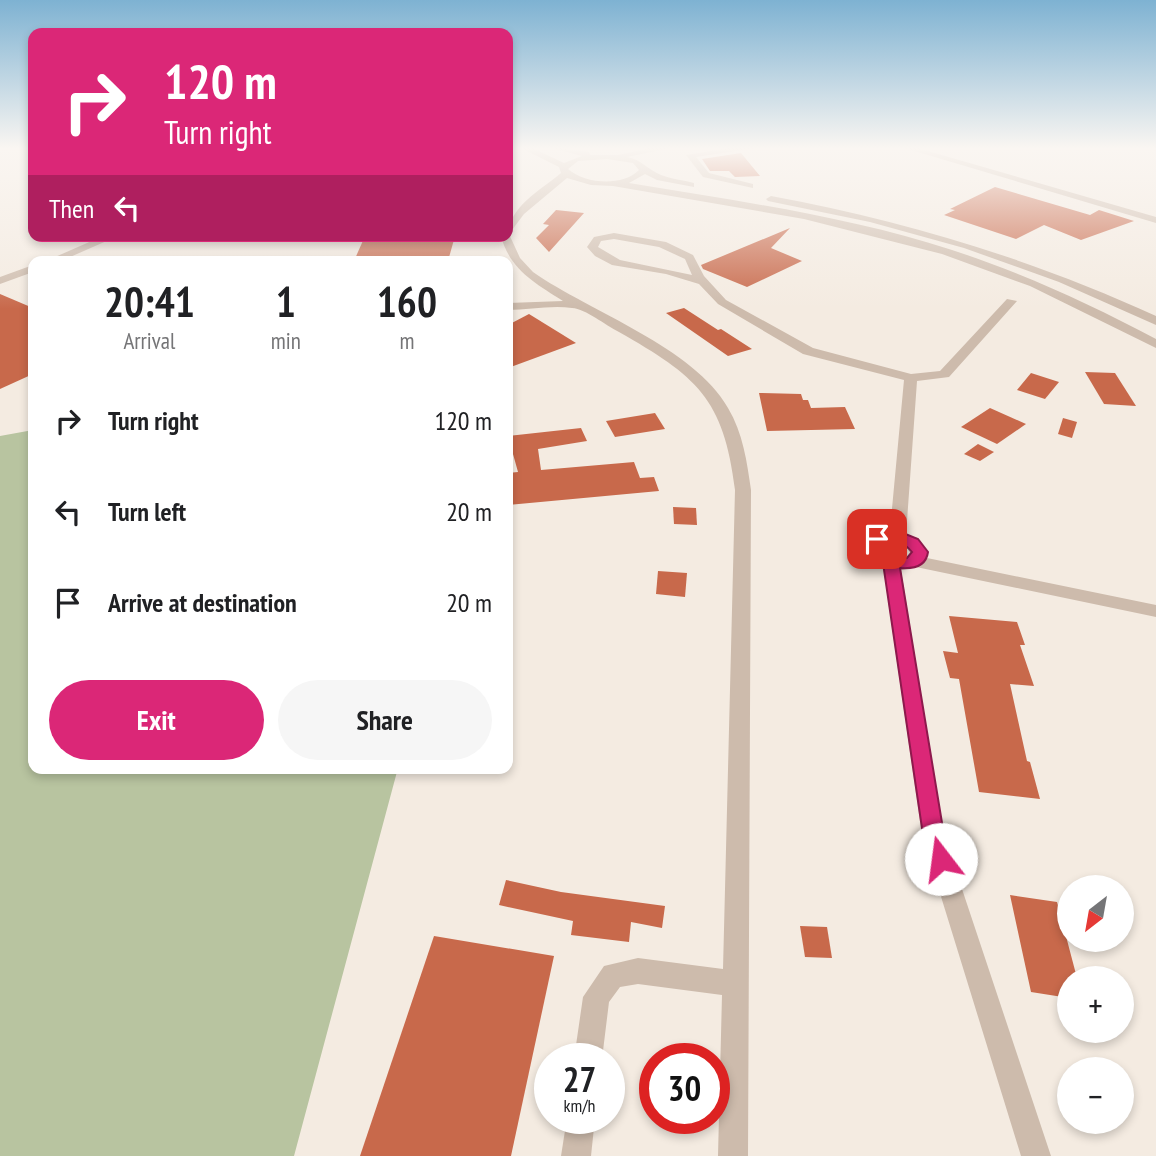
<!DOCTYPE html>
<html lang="en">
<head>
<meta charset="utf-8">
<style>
  :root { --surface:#fff; --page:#f6f6f6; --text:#202124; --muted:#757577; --accent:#db2777 }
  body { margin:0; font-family:"PT Sans Narrow",sans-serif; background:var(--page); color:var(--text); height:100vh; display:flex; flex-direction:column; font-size:26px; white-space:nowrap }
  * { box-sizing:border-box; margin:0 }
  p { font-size:23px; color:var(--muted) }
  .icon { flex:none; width:38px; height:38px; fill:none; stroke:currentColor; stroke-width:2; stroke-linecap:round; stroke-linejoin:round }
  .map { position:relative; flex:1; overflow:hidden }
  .sheet { position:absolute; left:28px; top:256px; width:485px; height:518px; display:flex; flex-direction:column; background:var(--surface); border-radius:14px; box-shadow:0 4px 10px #0003 }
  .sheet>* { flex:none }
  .guide { position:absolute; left:28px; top:28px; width:485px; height:214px; border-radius:14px; box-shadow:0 4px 10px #0003; background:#db2777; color:#fff; overflow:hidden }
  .needle { width:46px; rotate:211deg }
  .fabs { position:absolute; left:1057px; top:875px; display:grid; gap:14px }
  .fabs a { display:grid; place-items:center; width:77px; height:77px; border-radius:50%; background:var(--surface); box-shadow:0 4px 10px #0003; font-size:35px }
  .speed { position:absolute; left:534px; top:1043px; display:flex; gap:14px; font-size:35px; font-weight:700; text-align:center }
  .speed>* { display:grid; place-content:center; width:91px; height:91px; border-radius:50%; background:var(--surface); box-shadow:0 4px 10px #0003; line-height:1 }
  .speed small { font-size:18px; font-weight:400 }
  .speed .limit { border:10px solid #d22; background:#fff; color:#111 }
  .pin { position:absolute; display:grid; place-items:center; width:60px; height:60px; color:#fff; margin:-30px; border-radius:14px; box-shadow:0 4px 10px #0006 }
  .me { position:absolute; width:77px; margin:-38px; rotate:345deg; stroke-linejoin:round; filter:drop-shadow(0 0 5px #0008) }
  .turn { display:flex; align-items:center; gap:24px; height:147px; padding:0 21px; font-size:32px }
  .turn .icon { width:91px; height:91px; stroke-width:2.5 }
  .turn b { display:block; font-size:49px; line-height:60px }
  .then { display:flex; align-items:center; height:66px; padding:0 21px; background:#0003; gap:14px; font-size:26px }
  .eta { display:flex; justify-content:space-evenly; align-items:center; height:119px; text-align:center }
  .eta b { font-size:42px; font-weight:700; line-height:49px }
  .action { display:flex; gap:14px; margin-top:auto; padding:14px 21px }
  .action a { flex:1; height:80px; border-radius:42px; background:var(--accent); color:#fff; font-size:28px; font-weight:700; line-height:80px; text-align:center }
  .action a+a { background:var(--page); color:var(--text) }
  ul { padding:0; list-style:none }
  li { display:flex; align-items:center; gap:21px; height:91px; padding:0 21px }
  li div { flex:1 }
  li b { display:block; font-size:26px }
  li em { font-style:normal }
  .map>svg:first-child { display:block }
  .green { fill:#b8c4a0 }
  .building { fill:#c8694b }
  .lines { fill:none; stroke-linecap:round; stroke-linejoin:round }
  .minor { fill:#cdbbac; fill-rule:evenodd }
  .route { fill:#db2777; stroke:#8e194d; stroke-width:2 }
</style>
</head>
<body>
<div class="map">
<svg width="1156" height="1156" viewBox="0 0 1156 1156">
  <rect width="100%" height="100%" fill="#f4ebe1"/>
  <!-- green -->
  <path class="green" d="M33,430v338h365l-104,388h-294v-720z"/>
  <!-- building -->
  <g class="building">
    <path d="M741,153l19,23 -25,1 -6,-6h-19l-8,-12z"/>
    <path d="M995,187l95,28 9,-5 35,11 -53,19 -37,-15 -28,14 -72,-24 11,-5 -5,-1z"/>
    <path d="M556,210l28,3 -35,39 -13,-14 13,-13 -6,-1z"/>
    <path d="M790,228l-19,20 31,13 -55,26 -44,-18 -2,-4z"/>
    <path d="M365,236h90l-7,25h-94z"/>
    <path d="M0,294l33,14v66l-33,15z"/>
    <path d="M684,308l34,22 3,-1 31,20 -24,7 -62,-43z"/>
    <path d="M529,314l47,29 -68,25v-43z"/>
    <path d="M1085,372l30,1 21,33 -32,-2z"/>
    <path d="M1031,373l28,9 -14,17 -28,-9z"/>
    <path d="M759,393l42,1 2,6h5l3,8 34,-1 10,22 -88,2z"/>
    <path d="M990,408l36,16 -29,20 -36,-17z"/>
    <path d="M655,413l10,16 -50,8 -9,-16z"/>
    <path d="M1063,418l14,4 -5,16 -14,-4z"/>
    <path d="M581,428l6,13 -49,8 3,21 93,-8 6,16 14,-1 5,14 -151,14v-32l10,-1 -10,-36z"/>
    <path d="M978,444l16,8 -14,9 -16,-7z"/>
    <path d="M673,507l23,1 1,17 -23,-1z"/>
    <path d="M658,571l29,2 -2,24 -29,-3z"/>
    <path d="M949,616l68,6 8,23h-5l14,41 -24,-2 17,77 3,1 10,37 -61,-7 -20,-113 -9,-1 -7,-27 15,2z"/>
    <path d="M506,880l55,12 104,14 -3,22 -31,-6 -2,20 -58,-7 2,-14 -74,-16z"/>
    <path d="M1010,895l47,7 20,76h-8v20l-38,-6z"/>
    <path d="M800,926l27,1 5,31 -27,-1z"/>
    <path d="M434,936l120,20 -43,200h-151z"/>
  </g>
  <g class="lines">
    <!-- minor -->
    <g class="minor">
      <path d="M519,147h11l34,16 18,-7 -34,-9 41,5 1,3h28l38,-8h19l-48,10c14,2 21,13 34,18 10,4 22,5 33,8v4l-37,-7 -12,-6 -16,9c108,18 218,33 323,67 71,23 138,54 204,89v9l-126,-62 -88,-32 -138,-35 -191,-33 -22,-1 -24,-7 -43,36 -15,20 11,24 13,14c57,40 161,75 195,136 15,25 19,54 23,82l-3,666h-30l4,-161 -84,-11 -18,3 -11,15 -7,57h-28l9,-62 21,-31 34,-8 85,11 12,-479c-11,-92 -39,-114 -116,-158 -14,-7 -33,-23 -47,-24 -21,-3 -44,2 -64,2v-7l55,-2c-28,-18 -53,-31 -62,-65h7c0,-29 33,-46 53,-63l-2,-6zM607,159l26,4 6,7c-17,17 -54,14 -71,-1l10,-8z"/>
      <path d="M737,147h24l-65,10 13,16 44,11v4l-50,-11 -17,-22z"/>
      <path d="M901,147h13l242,70v6z"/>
      <path d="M771,196c134,25 261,63 385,120v9l-97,-43 -95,-34 -94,-26 -102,-21 -2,-2z"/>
      <path d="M614,233l52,9 27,13 11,21 22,24 87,48 98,26 29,-3 67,-72 10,2 -68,76 -32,4 -11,154 12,3 10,14 -1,6 229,47v12l-240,-50 -15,3 43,265 107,321h-30l-99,-321 -39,-269 -12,-9 -6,-10 8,-13 17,-4 14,-150 -101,-26 -85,-50 -19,-20 -33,-10 -54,-9 -17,-9 -8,-9 7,-10zM614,239l45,8 26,12 7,16 -72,-15 -22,-13 3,-6zM889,540l17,6 5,9 -10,4 -13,-5 -7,-7z"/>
      <path d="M103,236h15l-57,25h-15z"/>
      <path d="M33,265v7l-33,12v-7z"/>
      <path d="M567,1118h28l-4,38h-30z"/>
    </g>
  </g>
  <!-- sky -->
  <linearGradient id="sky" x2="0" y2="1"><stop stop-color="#7eb2d2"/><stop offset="0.48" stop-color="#faf6f2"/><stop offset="1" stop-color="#faf6f2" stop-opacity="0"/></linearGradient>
  <rect width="1156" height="309" fill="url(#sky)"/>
  <!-- route -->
  <path class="route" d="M898,531l20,8 10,13c-2,15 -16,17 -28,16l44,267 8,24 -4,7 -7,3 -8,-3 -10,-31 -40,-272 8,-6 16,1 5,-6c-10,-13 -21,-11 -35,-9l-8,-4 2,-4z"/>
</svg>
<div class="fabs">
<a><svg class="needle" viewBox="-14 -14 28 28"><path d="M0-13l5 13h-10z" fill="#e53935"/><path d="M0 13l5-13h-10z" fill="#757577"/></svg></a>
<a>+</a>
<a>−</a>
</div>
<div class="speed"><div>27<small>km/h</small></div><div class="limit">30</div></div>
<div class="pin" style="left:877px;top:539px;background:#d93025"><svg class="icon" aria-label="arrive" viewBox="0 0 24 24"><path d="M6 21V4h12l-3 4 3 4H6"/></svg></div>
<svg class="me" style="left:941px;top:859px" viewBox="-20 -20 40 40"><circle r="19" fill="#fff"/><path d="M0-13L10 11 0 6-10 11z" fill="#db2777"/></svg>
<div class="guide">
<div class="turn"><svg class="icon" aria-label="right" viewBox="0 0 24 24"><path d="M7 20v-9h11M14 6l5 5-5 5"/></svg><div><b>120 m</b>Turn right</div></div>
<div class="then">Then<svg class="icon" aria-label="left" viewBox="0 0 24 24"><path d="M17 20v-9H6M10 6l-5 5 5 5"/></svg></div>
</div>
<section class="sheet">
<div class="eta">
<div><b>20:41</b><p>Arrival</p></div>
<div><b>1</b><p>min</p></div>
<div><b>160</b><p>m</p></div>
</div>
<ul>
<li><svg class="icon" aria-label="right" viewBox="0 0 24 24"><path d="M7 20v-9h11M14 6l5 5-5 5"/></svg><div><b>Turn right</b></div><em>120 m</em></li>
<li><svg class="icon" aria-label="left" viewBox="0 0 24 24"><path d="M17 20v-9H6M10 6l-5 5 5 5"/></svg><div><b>Turn left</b></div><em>20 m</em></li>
<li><svg class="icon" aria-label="arrive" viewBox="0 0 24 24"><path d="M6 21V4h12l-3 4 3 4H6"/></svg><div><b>Arrive at destination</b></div><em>20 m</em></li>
</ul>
<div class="action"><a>Exit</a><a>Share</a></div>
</section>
</div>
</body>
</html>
